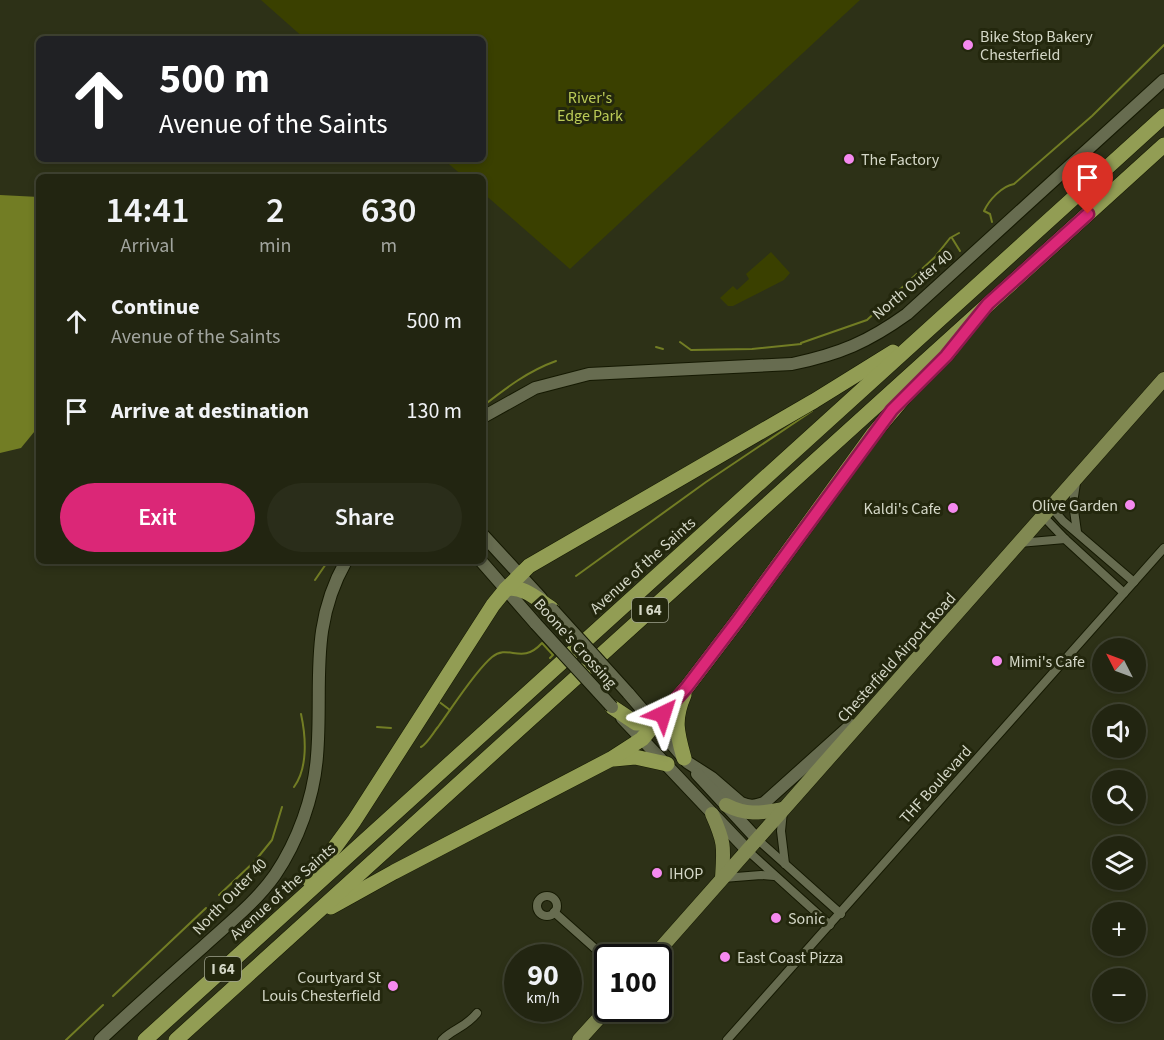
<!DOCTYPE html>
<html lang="en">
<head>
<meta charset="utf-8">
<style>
  :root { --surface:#222511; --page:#2a2d1a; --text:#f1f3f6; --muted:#a2a59f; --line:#3f4231; --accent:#db2777 }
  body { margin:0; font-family:"Source Sans 3",sans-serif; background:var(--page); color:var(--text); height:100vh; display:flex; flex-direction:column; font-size:22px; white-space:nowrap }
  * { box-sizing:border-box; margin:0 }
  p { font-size:20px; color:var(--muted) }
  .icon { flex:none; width:33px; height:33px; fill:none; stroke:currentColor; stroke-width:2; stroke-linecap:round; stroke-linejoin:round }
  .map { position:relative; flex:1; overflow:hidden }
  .details { position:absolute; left:36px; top:174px; width:450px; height:390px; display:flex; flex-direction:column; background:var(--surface); border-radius:9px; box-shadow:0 3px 9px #0003,0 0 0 2px var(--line) }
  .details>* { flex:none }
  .guide { position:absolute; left:36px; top:36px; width:450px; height:126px; border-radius:9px; box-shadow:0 3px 9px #0003,0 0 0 2px var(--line); background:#202124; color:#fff; overflow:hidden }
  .needle { width:39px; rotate:312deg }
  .tools { position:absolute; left:1092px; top:638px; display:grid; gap:12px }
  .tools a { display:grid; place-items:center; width:54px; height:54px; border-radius:50%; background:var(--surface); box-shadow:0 3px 9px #0003,0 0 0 2px var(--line); font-size:30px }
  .speed { position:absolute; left:504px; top:944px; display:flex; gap:12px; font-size:30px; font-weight:700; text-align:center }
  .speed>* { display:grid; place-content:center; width:78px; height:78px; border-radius:50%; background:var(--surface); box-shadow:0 3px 9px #0003,0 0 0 2px var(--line); line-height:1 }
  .speed small { font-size:15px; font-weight:400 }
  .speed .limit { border:3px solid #111; border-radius:9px; background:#fff; color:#111 }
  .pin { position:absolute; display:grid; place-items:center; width:51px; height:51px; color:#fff; margin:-62px -26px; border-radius:50% 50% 50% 0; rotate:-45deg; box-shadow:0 0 6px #0007 }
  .pin .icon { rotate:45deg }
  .me { position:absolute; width:66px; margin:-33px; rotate:41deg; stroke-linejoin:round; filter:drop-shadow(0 0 4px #0008) }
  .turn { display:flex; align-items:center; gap:21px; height:126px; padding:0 24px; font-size:27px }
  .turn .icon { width:78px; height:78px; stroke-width:2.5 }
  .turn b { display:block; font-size:42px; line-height:51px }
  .eta { display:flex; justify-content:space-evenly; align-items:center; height:102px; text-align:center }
  .eta b { font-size:36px; font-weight:600; line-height:42px }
  .cta { display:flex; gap:12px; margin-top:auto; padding:12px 24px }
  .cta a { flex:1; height:69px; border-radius:36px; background:var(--accent); color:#fff; font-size:24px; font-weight:600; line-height:69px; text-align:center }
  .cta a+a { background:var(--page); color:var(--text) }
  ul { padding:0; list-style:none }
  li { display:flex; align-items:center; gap:18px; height:90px; padding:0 24px }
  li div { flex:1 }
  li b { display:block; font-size:22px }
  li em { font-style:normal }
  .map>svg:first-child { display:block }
  .green { fill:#3a4000 }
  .water { fill:#727d24 }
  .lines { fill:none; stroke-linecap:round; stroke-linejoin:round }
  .stream { stroke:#727d24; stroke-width:2 }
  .street-casing { stroke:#151902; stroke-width:10 }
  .secondary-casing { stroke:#151902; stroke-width:14 }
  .primary-casing { stroke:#151902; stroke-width:15 }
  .highway-casing { stroke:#151902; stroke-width:16 }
  .street { stroke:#676c50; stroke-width:8 }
  .secondary { stroke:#676c50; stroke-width:12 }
  .primary { stroke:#818952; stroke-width:14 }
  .highway { stroke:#929d54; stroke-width:15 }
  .secondary-bridge-casing { stroke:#151902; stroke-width:14; stroke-linecap:butt }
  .secondary-bridge { stroke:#676c50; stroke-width:12 }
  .route-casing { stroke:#8e194d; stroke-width:15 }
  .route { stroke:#db2777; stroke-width:10 }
  .poi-dot { fill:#f589ef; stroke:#23270d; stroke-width:2 }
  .labels { text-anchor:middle; stroke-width:6; stroke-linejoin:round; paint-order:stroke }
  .shield { fill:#23270d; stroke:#9fa28f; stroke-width:1.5 }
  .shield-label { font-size:15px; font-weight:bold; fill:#d4d7c7 }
  .poi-label { font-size:16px; fill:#d4d7c7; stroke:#23270d; text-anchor:start }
  .park-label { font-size:16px; fill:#bbcb57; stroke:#23270d }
  .street-label { font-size:16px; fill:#d4d7c7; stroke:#23270d }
</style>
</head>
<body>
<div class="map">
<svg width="1164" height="1040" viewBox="0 0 1164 1040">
  <rect width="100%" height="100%" fill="#2d3117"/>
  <!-- green -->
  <g class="green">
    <path d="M261,0h599l-290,269 -87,-76v-16h-19l-21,-18h40v-120h-178z"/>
    <path d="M771,252l19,21 -6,7 -51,26h-5l-8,-8 13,-12 4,4 12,-11 -3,-5z"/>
  </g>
  <!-- water -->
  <path class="water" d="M0,195l39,2v229l-18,22 -21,5z"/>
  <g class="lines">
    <!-- stream -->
    <g class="stream">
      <path d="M992,222l-2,-8 -6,-3c5,-11 18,-25 30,-27l78,-68 72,-71"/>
      <path d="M952,238l8,13"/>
      <path d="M680,342l11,8 61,-1 49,-5v-1l66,-23 68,-63 15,-19 9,-5"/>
      <path d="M656,347l7,2"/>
      <path d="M483,406c23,-18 45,-35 73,-45"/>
      <path d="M576,576l130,-94 106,-71"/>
      <path d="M315,580l13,-19"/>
      <path d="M438,701l12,9"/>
      <path d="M377,727l14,1"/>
      <path d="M421,747c6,-3 12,-14 17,-20 14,-19 37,-56 54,-70 17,-14 29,9 50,-14l11,12 -3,3"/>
      <path d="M294,787c14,-19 12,-50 7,-73"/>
      <path d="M219,895l36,-34 17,-21 10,-33"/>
      <path d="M113,996l93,-88"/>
      <path d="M66,1040l37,-35"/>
    </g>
    <!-- street casing -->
    <g class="street-casing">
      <g id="street">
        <path d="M1076,483l-3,20 4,29"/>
        <path d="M1051,507l12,14 71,61"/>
        <path d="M1042,515l23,24 59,54"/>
        <path d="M1019,543l46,-4"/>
        <path d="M783,811l-2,20 4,33"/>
        <path d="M757,839l84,75"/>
        <path d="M747,850l83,75"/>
        <path d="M723,878l38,-3 13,1"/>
        <circle cx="547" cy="906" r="10"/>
        <path d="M554,912l54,48"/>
        <path d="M442,1040c12,-12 23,-12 35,-27"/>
        <path d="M727,1040l437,-492"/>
      </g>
    </g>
    <!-- secondary casing -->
    <g class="secondary-casing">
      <g id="secondary">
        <path d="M483,417l52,-29 54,-14 203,-10c48,-10 76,-22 115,-50l257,-234"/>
        <path d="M483,535l58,63"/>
        <path d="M481,561l55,63"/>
        <path d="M628,693l54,63"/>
        <path d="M622,718l125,132"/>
        <path d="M687,762l25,16 29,25c9,4 14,3 23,0l87,-78"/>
        <path d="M697,774l60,65"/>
        <path d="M100,1040c34,-32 69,-63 104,-94 24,-22 52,-44 71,-71 23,-34 39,-78 42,-119 6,-71 -9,-128 29,-195"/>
      </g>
    </g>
    <!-- primary casing -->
    <g class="primary-casing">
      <g id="primary">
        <path d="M726,805c22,11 34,8 57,4"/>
        <path d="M712,814c13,29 12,33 10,64"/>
        <path d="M653,957l511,-578"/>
        <path d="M579,1040l29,-32"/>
      </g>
    </g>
    <!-- highway casing -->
    <g class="highway-casing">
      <g id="highway">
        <path d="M506,589c17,-4 32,11 46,20"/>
        <path d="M684,695c-11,25 -7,38 0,63"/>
        <path d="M612,707l24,16h19"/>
        <path d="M614,759l21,-2 32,7"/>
        <path d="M310,881l44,-60 139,-216 13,-16 23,-23 285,-165 79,-49"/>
        <path d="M331,907l63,-35 217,-113 31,-20 45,-52 51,-67 136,-187 33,-39 42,-42"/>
        <path d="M145,1040l1019,-924"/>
        <path d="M176,1040l988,-895"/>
      </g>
    </g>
    <!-- street -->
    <use href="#street" class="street"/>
    <!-- secondary -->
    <use href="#secondary" class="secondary"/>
    <!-- primary -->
    <use href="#primary" class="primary"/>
    <!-- highway -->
    <use href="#highway" class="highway"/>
    <!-- secondary-bridge casing -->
    <g class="secondary-bridge-casing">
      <g id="secondary-bridge">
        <path d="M552,609l76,84"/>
        <path d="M536,624l76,83"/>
      </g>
    </g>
    <!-- secondary-bridge -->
    <use href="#secondary-bridge" class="secondary-bridge"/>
  </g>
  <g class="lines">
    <!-- route casing -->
    <g class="route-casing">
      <path id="route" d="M663,714l24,-27 51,-67 154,-210 54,-54 42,-52 100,-90"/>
    </g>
    <!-- route -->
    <use href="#route" class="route"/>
  </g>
  <!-- markers -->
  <g class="poi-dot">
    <circle cx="968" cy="45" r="6"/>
    <circle cx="849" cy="159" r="6"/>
    <circle cx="1130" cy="505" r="6"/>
    <circle cx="953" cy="508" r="6"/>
    <circle cx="997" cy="661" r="6"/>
    <circle cx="657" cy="873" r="6"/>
    <circle cx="776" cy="918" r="6"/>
    <circle cx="725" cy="957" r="6"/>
    <circle cx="393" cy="986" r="6"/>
  </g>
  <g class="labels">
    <!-- shield labels -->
    <g class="shield">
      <rect x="632" y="598" width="36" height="24" rx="4.5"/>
      <rect x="205" y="957" width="36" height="24" rx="4.5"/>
    </g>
    <g class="shield-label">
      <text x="650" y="615">I 64</text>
      <text x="223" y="974">I 64</text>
    </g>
    <!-- poi labels -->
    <g class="poi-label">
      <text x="980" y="42">Bike Stop Bakery<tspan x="980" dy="18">Chesterfield</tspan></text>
      <text x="861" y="165">The Factory</text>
      <text x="1118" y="511" text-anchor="end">Olive Garden</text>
      <text x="941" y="514" text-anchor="end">Kaldi's Cafe</text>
      <text x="1009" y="667">Mimi's Cafe</text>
      <text x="669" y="879">IHOP</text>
      <text x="788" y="924">Sonic</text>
      <text x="737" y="963">East Coast Pizza</text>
      <text x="381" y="983" text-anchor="end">Courtyard St<tspan x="381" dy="18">Louis Chesterfield</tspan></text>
    </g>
    <!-- park labels -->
    <g class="park-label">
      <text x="590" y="103">River's<tspan x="590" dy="18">Edge Park</tspan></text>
    </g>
    <!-- street labels -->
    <g class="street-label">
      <text transform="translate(912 284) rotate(-40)" y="6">North Outer 40</text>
      <text transform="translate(642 565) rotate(-42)" y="6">Avenue of the Saints</text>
      <text transform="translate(576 643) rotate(48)" y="6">Boone's Crossing</text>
      <text transform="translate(896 657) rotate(-48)" y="6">Chesterfield Airport Road</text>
      <text transform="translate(935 784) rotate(-48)" y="6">THF Boulevard</text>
      <text transform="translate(282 891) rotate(-42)" y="6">Avenue of the Saints</text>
      <text transform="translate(229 896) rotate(-46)" y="6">North Outer 40</text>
    </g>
  </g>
</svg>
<div class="tools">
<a><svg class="needle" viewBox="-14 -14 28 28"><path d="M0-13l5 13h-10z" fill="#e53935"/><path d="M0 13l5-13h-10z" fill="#a2a59f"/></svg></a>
<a><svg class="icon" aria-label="sound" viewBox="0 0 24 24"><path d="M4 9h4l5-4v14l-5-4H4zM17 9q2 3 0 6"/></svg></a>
<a><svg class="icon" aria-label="search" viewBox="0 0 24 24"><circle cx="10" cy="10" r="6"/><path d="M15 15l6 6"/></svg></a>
<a><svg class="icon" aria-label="layers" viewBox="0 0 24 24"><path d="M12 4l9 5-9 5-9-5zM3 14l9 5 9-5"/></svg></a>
<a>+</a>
<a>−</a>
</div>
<div class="speed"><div>90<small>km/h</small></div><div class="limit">100</div></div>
<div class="pin" style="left:1088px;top:214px;background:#d93025"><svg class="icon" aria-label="arrive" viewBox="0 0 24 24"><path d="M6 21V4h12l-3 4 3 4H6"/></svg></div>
<svg class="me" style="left:663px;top:714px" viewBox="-20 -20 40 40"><path d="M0-17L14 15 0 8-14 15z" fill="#db2777" stroke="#fff" stroke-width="4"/></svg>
<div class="guide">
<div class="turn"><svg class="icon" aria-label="ahead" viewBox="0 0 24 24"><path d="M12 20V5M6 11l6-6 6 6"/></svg><div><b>500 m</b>Avenue of the Saints</div></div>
</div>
<section class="details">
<div class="eta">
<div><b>14:41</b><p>Arrival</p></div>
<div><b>2</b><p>min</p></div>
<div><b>630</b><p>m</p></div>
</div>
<ul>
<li><svg class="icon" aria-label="ahead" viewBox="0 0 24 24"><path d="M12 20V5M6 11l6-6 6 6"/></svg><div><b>Continue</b><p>Avenue of the Saints</p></div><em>500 m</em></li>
<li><svg class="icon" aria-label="arrive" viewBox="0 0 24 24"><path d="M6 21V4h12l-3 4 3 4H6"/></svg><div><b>Arrive at destination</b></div><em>130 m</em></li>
</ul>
<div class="cta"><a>Exit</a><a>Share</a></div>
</section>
</div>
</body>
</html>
